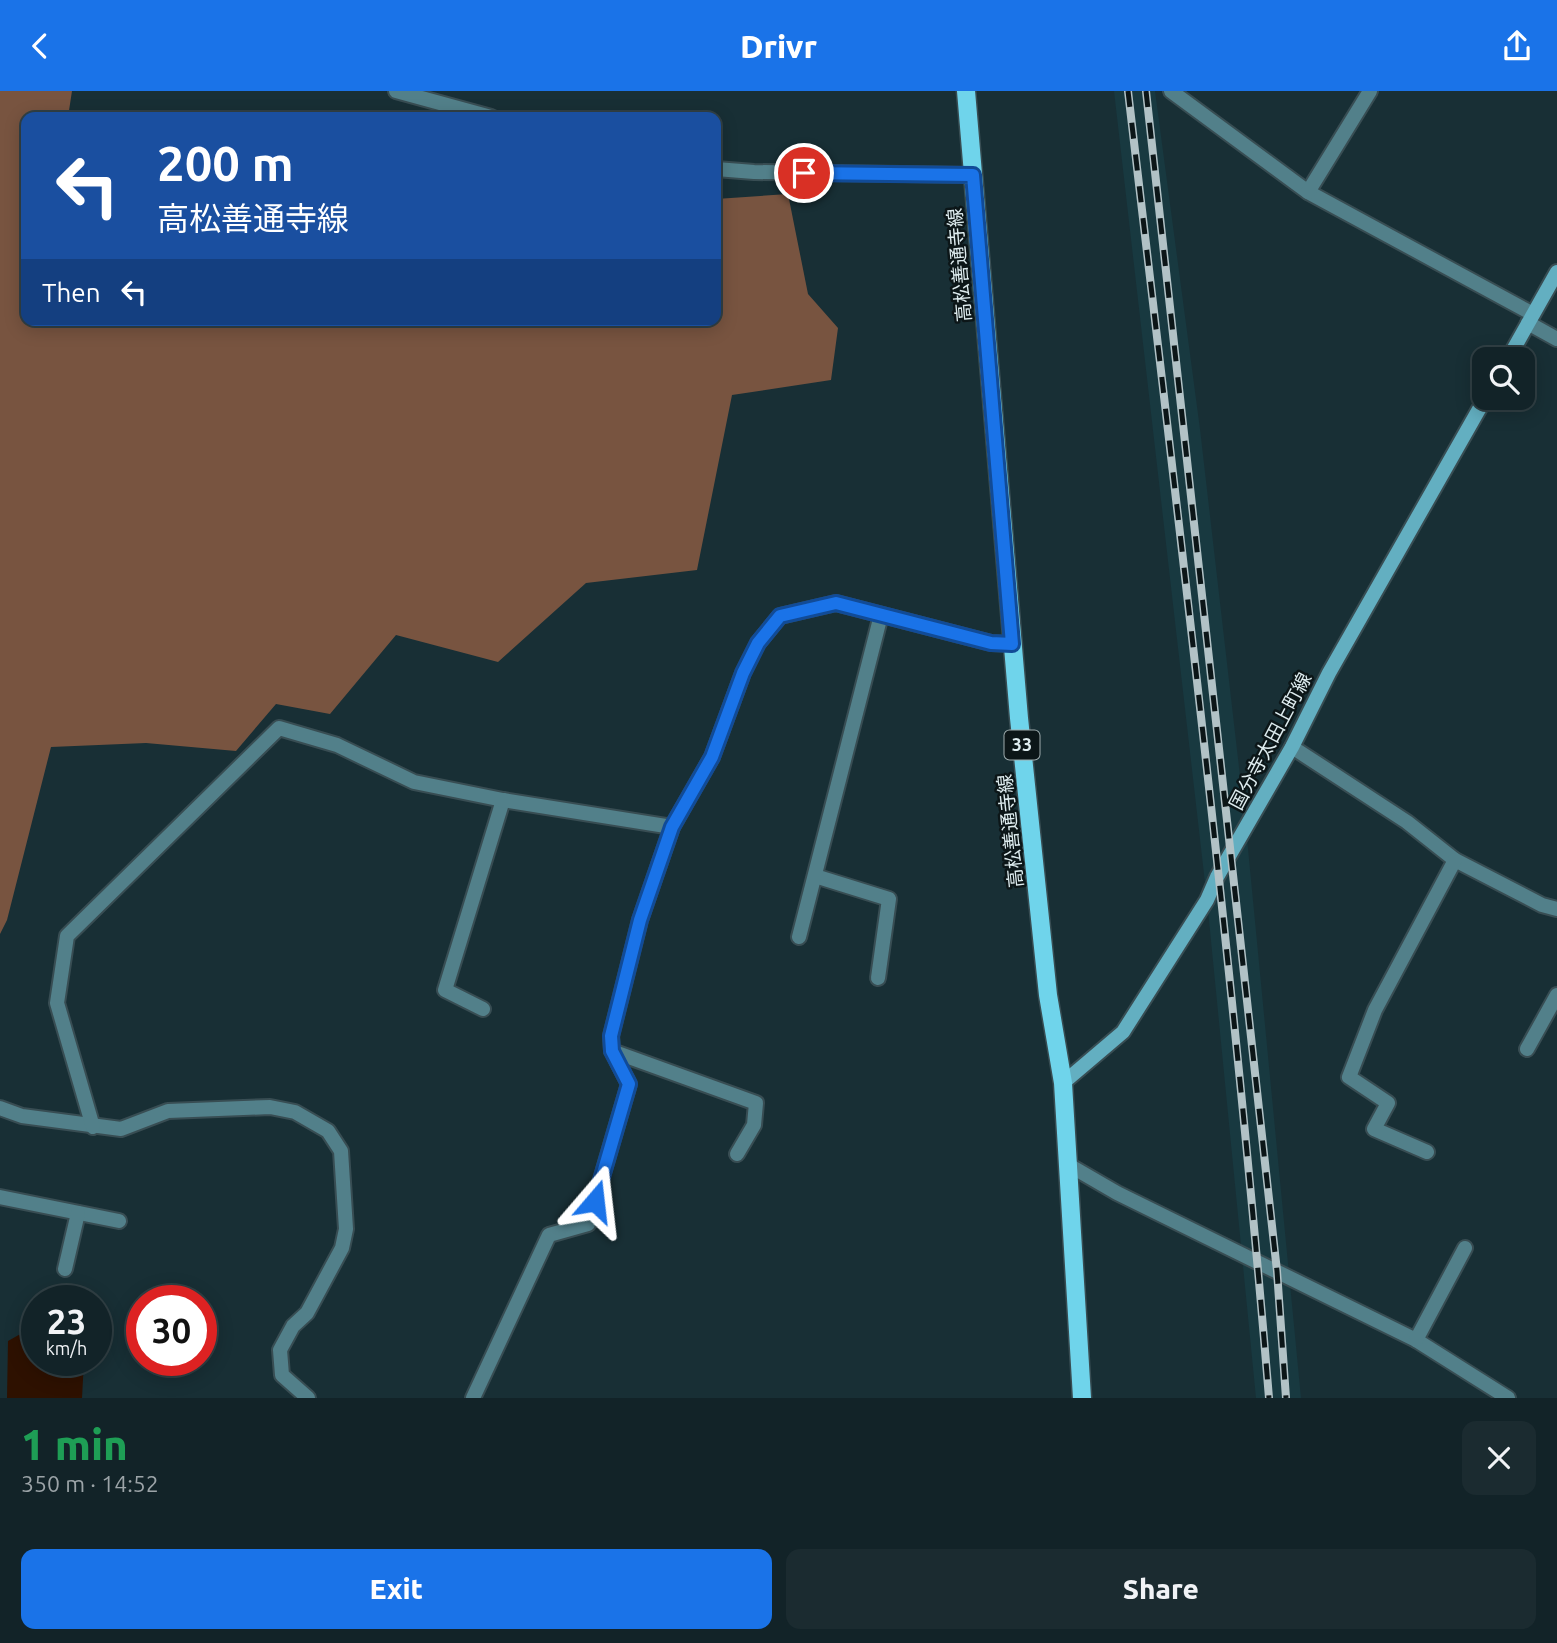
<!DOCTYPE html>
<html lang="en">
<head>
<meta charset="utf-8">
<style>
  :root { --surface:#122328; --page:#1b2b30; --text:#f1f3f6; --muted:#9ca4a8; --line:#314045; --accent:#1a73e8 }
  body { margin:0; font-family:Ubuntu,"Noto Sans JP",sans-serif; background:var(--page); color:var(--text); height:100vh; display:flex; flex-direction:column; font-size:26px; white-space:nowrap }
  * { box-sizing:border-box; margin:0 }
  p { font-size:23px; color:var(--muted) }
  .icon { flex:none; width:38px; height:38px; fill:none; stroke:currentColor; stroke-width:2; stroke-linecap:round; stroke-linejoin:round }
  .map { position:relative; height:1307px; overflow:hidden }
  .details { display:flex; flex-direction:column; background:var(--surface); flex:1 }
  .details>* { flex:none }
  .top-card { position:absolute; left:21px; top:21px; width:700px; height:214px; border-radius:14px; box-shadow:0 4px 18px #0003,0 0 0 2px var(--line); background:#1a4fa0; color:#fff; overflow:hidden }
  .controls { position:absolute; left:1472px; top:256px; display:grid; gap:14px }
  .controls a { display:grid; place-items:center; width:63px; height:63px; border-radius:14px; background:var(--surface); box-shadow:0 4px 18px #0003,0 0 0 2px var(--line); font-size:35px }
  .speed { position:absolute; left:21px; top:1194px; display:flex; gap:14px; font-size:35px; font-weight:700; text-align:center }
  .speed>* { display:grid; place-content:center; width:91px; height:91px; border-radius:50%; background:var(--surface); box-shadow:0 4px 18px #0003,0 0 0 2px var(--line); line-height:1 }
  .speed small { font-size:18px; font-weight:400 }
  .speed .limit { border:10px solid #d22; background:#fff; color:#111 }
  .pin { position:absolute; display:grid; place-items:center; width:60px; height:60px; color:#fff; margin:-30px; border:4px solid #fff; border-radius:50%; box-shadow:0 2px 7px #0007 }
  .me { position:absolute; width:77px; margin:-38px; rotate:17deg; stroke-linejoin:round; filter:drop-shadow(0 0 5px #0008) }
  .turn { display:flex; align-items:center; gap:24px; height:147px; padding:0 21px; font-size:32px }
  .turn .icon { width:91px; height:91px; stroke-width:2.5 }
  .turn b { display:block; font-size:49px; line-height:60px }
  .then { display:flex; align-items:center; height:66px; padding:0 21px; background:#0003; gap:14px; font-size:26px }
  .round { display:grid; place-items:center; flex:none; width:74px; height:74px; border-radius:14px; background:var(--page) }
  .summary { display:flex; align-items:center; justify-content:space-between; height:119px; padding:0 21px }
  h1 { font-size:42px; font-weight:800; line-height:52px; color:#1e9e55 }
  .button { display:flex; gap:14px; margin-top:auto; padding:14px 21px }
  .button a { flex:1; height:80px; border-radius:14px; background:var(--accent); color:#fff; font-size:28px; font-weight:800; line-height:80px; text-align:center }
  .button a+a { background:var(--page); color:var(--text) }
  header { display:flex; justify-content:space-between; align-items:center; height:91px; padding:0 21px; background:var(--accent); color:#fff; font-size:32px; font-weight:800 }
  .map>svg:first-child { display:block }
  .built { fill:#183940 }
  .forest { fill:#785440 }
  .water { fill:#2e1100 }
  .lines { fill:none; stroke-linecap:round; stroke-linejoin:round }
  .street-casing { stroke:#384d53; stroke-width:18 }
  .secondary-casing { stroke:#384d53; stroke-width:18 }
  .primary-casing { stroke:#384d53; stroke-width:21 }
  .street { stroke:#52808a; stroke-width:14 }
  .secondary { stroke:#63afc1; stroke-width:14 }
  .primary { stroke:#6fd4eb; stroke-width:18 }
  .rail-casing { stroke:#b2c2c6; stroke-width:8 }
  .rail { stroke:#0c1618; stroke-width:5; stroke-dasharray:16; stroke-linecap:butt }
  .route-casing { stroke:#114b97; stroke-width:18 }
  .route { stroke:#1a73e8; stroke-width:12 }
  .labels { text-anchor:middle; stroke-width:5; stroke-linejoin:round; paint-order:stroke }
  .shield { fill:#0c1618; stroke:#9facae; stroke-width:2 }
  .shield-label { font-size:18px; font-weight:bold; fill:#deecef }
  .street-label { font-size:19px; fill:#deecef; stroke:#0c1618 }
</style>
</head>
<body>
<header><svg class="icon" aria-label="back" viewBox="0 0 24 24"><path d="M15 5l-7 7 7 7"/></svg>Drivr<svg class="icon" aria-label="share" viewBox="0 0 24 24"><path d="M12 15V3M7 8l5-5 5 5M5 13v7h14v-7"/></svg></header>
<div class="map">
<svg width="1557" height="1307" viewBox="0 0 1557 1307">
  <rect width="100%" height="100%" fill="#182f35"/>
  <!-- built -->
  <path class="built" d="M1114,0h41l45,338 46,399 55,570h-45l-49,-498z"/>
  <!-- forest -->
  <path class="forest" d="M0,0h72l-4,26h-42v203h690v-121l72,-5 20,100 30,34 -7,52 -99,15 -35,175 -111,13 -88,79 -102,-27 -66,79 -54,-10 -40,47 -90,-8 -95,4 -44,173 -7,14z"/>
  <!-- water -->
  <path class="water" d="M37,1239v30h47l-2,38h-75l1,-57 16,-9z"/>
  <g class="lines">
    <!-- street casing -->
    <g class="street-casing">
      <g id="street">
        <path d="M396,0l95,26"/>
        <path d="M1171,0l137,101 225,122"/>
        <path d="M716,78l38,3 219,3"/>
        <path d="M1308,101l62,-101"/>
        <path d="M1528,232l29,16"/>
        <path d="M1292,656l115,75 48,38 87,45 15,4"/>
        <path d="M815,785l74,23 -11,79"/>
        <path d="M799,846l82,-322"/>
        <path d="M483,918l-38,-19 58,-190"/>
        <path d="M1527,958l30,-54"/>
        <path d="M612,960l144,52 -2,22 -17,29"/>
        <path d="M0,1017l22,8 99,13 47,-18 102,-4 25,5 33,19 13,20 5,78 -4,19 -35,65 -14,13 -13,24 2,25 26,23"/>
        <path d="M93,1036l-36,-124 10,-67 212,-208 58,17 77,37 89,18 169,27 40,-70 31,-84 15,-30 22,-27 56,-13 155,40 21,1"/>
        <path d="M1427,1061l-53,-23 14,-26 -39,-26 26,-67 80,-150"/>
        <path d="M1067,1073l50,29 299,147 92,58"/>
        <path d="M0,1106l119,24"/>
        <path d="M65,1178l13,-56"/>
        <path d="M1416,1249l49,-92"/>
        <path d="M473,1307l76,-163 39,-11 41,-140 -17,-33 -1,-15 29,-116 32,-93"/>
      </g>
    </g>
    <!-- secondary casing -->
    <g class="secondary-casing">
      <g id="secondary">
        <path d="M1508,268l49,-87"/>
        <path d="M1063,992l60,-51 84,-132 10,-23 75,-130 37,-74 157,-276"/>
      </g>
    </g>
    <!-- primary casing -->
    <g class="primary-casing">
      <path id="primary" d="M966,0l53,627 29,277 15,88 19,315"/>
    </g>
    <!-- street -->
    <use href="#street" class="street"/>
    <!-- secondary -->
    <use href="#secondary" class="secondary"/>
    <!-- primary -->
    <use href="#primary" class="primary"/>
    <!-- rail casing -->
    <g class="rail-casing">
      <g id="rail">
        <path d="M1128,0c51,435 105,870 141,1307"/>
        <path d="M1146,0l131,1180 9,127"/>
      </g>
    </g>
    <!-- rail -->
    <use href="#rail" class="rail"/>
  </g>
  <g class="lines">
    <!-- route casing -->
    <g class="route-casing">
      <path id="route" d="M595,1110l34,-117 -17,-33 -1,-15 29,-116 32,-93 40,-70 31,-84 15,-30 22,-27 56,-13 155,40 21,1 -39,-469 -169,-2"/>
    </g>
    <!-- route -->
    <use href="#route" class="route"/>
  </g>
  <g class="labels">
    <!-- shield labels -->
    <rect class="shield" x="1004.5" y="639.5" width="35" height="29" rx="5"/>
    <g class="shield-label">
      <text x="1022" y="660">33</text>
    </g>
    <!-- street labels -->
    <g class="street-label">
      <text transform="translate(959 174) rotate(-95)" y="7">高松善通寺線</text>
      <text transform="translate(1270 650) rotate(-62)" y="7">国分寺太田上町線</text>
      <text transform="translate(1010 740) rotate(-96)" y="7">高松善通寺線</text>
    </g>
  </g>
</svg>
<div class="controls">
<a><svg class="icon" aria-label="search" viewBox="0 0 24 24"><circle cx="10" cy="10" r="6"/><path d="M15 15l6 6"/></svg></a>
</div>
<div class="speed"><div>23<small>km/h</small></div><div class="limit">30</div></div>
<div class="pin" style="left:804px;top:82px;background:#d93025"><svg class="icon" aria-label="arrive" viewBox="0 0 24 24"><path d="M6 21V4h12l-3 4 3 4H6"/></svg></div>
<svg class="me" style="left:595px;top:1110px" viewBox="-20 -20 40 40"><path d="M0-17L14 15 0 8-14 15z" fill="#1a73e8" stroke="#fff" stroke-width="4"/></svg>
<div class="top-card">
<div class="turn"><svg class="icon" aria-label="left" viewBox="0 0 24 24"><path d="M17 20v-9H6M10 6l-5 5 5 5"/></svg><div><b>200 m</b>高松善通寺線</div></div>
<div class="then">Then<svg class="icon" aria-label="left" viewBox="0 0 24 24"><path d="M17 20v-9H6M10 6l-5 5 5 5"/></svg></div>
</div>
</div>
<section class="details">
<div class="summary"><div><h1>1 min</h1><p>350 m · 14:52</p></div><a class="round"><svg class="icon" aria-label="close" viewBox="0 0 24 24"><path d="M6 6l12 12M18 6L6 18"/></svg></a></div>
<div class="button"><a>Exit</a><a>Share</a></div>
</section>
</body>
</html>
